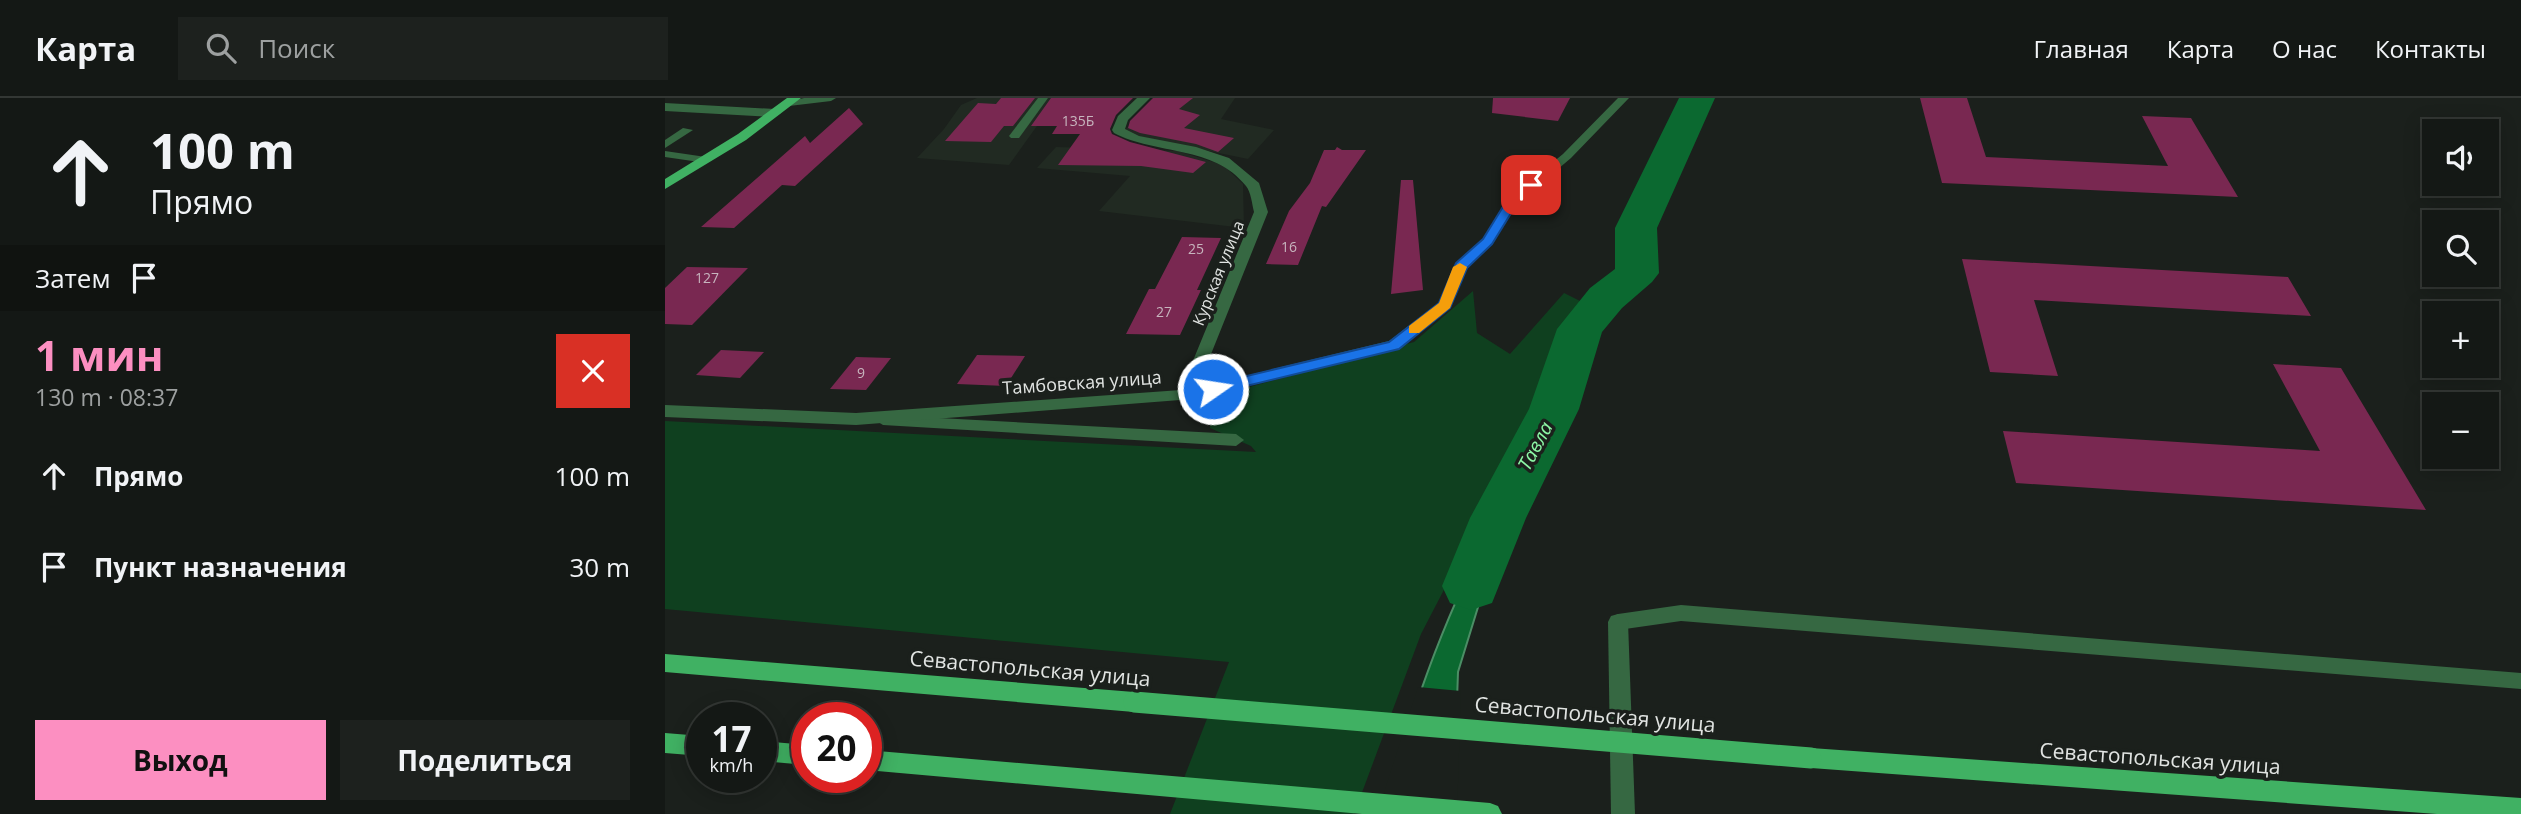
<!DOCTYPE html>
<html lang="ru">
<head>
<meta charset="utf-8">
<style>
  :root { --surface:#141815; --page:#1d211e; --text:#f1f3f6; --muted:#9da0a0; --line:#333734; --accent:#fc8fc1 }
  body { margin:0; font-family:"Open Sans",sans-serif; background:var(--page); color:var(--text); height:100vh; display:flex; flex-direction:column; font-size:26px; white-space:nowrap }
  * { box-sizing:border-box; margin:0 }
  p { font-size:23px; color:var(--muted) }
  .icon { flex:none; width:38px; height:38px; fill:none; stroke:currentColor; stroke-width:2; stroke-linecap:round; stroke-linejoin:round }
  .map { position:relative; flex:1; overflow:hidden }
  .details { display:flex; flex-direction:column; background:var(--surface); width:665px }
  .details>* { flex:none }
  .guide { background:#141815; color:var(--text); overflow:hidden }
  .tools { position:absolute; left:1757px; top:21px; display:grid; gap:14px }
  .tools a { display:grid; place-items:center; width:77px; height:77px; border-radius:0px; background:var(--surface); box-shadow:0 4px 18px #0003,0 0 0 2px var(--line); font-size:35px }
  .speed { position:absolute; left:21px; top:604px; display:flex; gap:14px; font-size:35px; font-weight:700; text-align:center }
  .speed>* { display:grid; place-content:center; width:91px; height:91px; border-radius:50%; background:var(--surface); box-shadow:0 4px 18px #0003,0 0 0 2px var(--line); line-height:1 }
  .speed small { font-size:18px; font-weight:400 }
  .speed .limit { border:10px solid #d22; background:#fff; color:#111 }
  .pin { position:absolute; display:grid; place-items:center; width:60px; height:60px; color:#fff; margin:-30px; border-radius:14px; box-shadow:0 4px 10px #0006 }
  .me { position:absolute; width:77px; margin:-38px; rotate:77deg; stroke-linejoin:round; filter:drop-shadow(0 0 5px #0008) }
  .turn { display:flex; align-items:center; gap:24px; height:147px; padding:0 35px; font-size:32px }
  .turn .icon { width:91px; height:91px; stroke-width:2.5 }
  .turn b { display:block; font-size:49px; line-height:60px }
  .then { display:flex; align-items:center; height:66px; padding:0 35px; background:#0003; gap:14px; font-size:26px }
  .round { display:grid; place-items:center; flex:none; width:74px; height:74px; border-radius:0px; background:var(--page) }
  .summary { display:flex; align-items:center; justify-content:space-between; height:119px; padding:0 35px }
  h1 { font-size:42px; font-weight:700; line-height:52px; color:var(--accent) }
  .button { display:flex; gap:14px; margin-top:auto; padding:14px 35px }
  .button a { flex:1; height:80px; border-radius:0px; background:var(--accent); color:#111; font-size:28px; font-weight:700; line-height:80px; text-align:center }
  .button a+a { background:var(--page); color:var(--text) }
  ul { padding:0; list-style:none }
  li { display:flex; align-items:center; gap:21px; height:91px; padding:0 35px }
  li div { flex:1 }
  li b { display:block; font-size:26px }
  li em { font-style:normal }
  header { display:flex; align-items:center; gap:42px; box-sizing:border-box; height:98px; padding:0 35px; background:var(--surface); border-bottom:2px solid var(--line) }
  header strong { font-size:33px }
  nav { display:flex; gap:38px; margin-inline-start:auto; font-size:24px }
  .search { width:490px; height:63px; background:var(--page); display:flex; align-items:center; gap:18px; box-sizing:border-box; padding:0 24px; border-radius:0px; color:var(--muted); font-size:26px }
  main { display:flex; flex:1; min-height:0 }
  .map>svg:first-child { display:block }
  .built { fill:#212a22 }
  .green { fill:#0f401f }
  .water { fill:#0b6930; stroke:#4b8e65; stroke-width:2 }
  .pier { fill:#1b201c }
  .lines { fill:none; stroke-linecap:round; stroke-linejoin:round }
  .river { fill:#0b6930; fill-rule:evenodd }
  .building { fill:#792851 }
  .service { fill:#366842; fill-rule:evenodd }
  .minor { fill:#366842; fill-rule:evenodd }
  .primary { fill:#40b163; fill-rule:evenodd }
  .primary-bridge { stroke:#40b163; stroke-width:21 }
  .route { fill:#1a73e8; stroke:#114b97; stroke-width:2 }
  .slow { fill:#f59e0b }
  .labels { text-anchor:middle; stroke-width:7; stroke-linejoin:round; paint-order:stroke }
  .number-label { font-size:14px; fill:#c7b5be }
  .far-street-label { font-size:16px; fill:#e1e4e2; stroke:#1b201c }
  .street-label { font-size:18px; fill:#e1e4e2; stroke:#1b201c }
  .water-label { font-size:19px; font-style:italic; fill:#8df8a6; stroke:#1b201c }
  .near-street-label { font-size:21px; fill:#e1e4e2; stroke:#1b201c }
</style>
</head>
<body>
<header>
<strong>Карта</strong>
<div class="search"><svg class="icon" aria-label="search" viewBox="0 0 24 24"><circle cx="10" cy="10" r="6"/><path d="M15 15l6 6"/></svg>Поиск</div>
<nav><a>Главная</a><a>Карта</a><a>О нас</a><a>Контакты</a></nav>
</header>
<main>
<section class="details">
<div class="guide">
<div class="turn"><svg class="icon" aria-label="ahead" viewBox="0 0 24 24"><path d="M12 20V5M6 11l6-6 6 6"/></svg><div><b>100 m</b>Прямо</div></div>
<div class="then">Затем<svg class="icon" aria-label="arrive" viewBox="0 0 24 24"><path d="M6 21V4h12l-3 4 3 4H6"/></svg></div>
</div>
<div class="summary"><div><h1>1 мин</h1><p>130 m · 08:37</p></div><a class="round" style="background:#d93025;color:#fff"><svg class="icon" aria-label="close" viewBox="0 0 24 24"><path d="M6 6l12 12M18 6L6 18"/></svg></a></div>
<ul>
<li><svg class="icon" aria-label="ahead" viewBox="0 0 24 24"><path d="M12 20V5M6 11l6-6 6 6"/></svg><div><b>Прямо</b></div><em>100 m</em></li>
<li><svg class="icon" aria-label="arrive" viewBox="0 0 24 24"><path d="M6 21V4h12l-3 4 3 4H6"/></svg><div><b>Пункт назначения</b></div><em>30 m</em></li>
</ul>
<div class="button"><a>Выход</a><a>Поделиться</a></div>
</section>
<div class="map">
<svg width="1856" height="716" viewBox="0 0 1856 716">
  <rect width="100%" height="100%" fill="#1b201c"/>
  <!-- built -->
  <g class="built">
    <path d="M312,0h80l-48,67 -92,-7 27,-29 17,-24z"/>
    <path d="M491,0h79l-14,21 53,11 -26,29 -112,-23 -11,-6z"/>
    <path d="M391,49l122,4 45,14 20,19 1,44 -145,-17 31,-35 -93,-8z"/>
  </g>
  <!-- green -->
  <path class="green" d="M808,193l4,42 33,21 54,-61 16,8 -49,121 -110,212 -67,180h-184l59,-152 -564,-53v-188l591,31 -5,-6 -41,-18 3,-31 201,-55z"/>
  <!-- water -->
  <path class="water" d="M833,420l-11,60 -29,94 -5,142h-73c33,-102 64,-203 118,-296z"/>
  <!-- pier -->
  <path class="pier" d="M753,589l43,4 -4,123h-80z"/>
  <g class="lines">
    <!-- river -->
    <path class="river" d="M1014,0h36l-58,130 2,45 -7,9 -30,26 -20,24 -23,77 -53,109 -34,85 -21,7 -21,-7 -8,-17 28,-68 59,-109 28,-80 33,-41 25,-19v-41z"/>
  </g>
  <!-- building -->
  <g class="building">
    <path d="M336,0h34l-22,28h-9l-13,16 -46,-1 33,-38 18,1z"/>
    <path d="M386,0h82l-17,17 -6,14 2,5 18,8 76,20 -13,11 -52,-7 -83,-1 22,-31h-28l5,-8h-26z"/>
    <path d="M488,0h40l-14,11 21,6 -16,13 50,10 -16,14 -22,-8 -56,-11 -12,-5 2,-7z"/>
    <path d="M828,0h77l-12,23 -66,-8z"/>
    <path d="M1255,0h47l19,59 182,9 -26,-50 49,2 47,79 -296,-14z"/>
    <path d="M184,10l14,16 -68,62 -13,-1 -48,43 -33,-1 104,-91 5,7z"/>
    <path d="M672,49l5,3h24l-40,57 -4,-1 -24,59 -32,-1 23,-53 21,-28 14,-33h11z"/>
    <path d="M736,82h12l10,110 -32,4z"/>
    <path d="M517,139l39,1 -24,52h4l-21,45 -54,-1 23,-45h6z"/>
    <path d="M1297,161l326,18 23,39 -277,-16 24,76 -68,-4z"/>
    <path d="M22,169l61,1 -56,57 -27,-1v-36z"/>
    <path d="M56,252l43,2 -24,26 -44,-3z"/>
    <path d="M312,257l48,1 -19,30 -49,-2z"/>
    <path d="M191,259l35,1 -25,32 -36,-1z"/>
    <path d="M1608,266l68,4 85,142 -410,-27 -13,-52 317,20z"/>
  </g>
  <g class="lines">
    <!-- service -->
    <g class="service">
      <path d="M139,0h32l-5,3 -42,5 -5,-3z"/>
      <path d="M373,0h10l-29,40h-8l-2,-2z"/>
      <path d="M953,0h11l-58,60 -52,44 -27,42 -25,24 -17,40 -51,40 -212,52 -5,-1 -2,-4 7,-5 202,-49 50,-38 15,-37 29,-27 27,-42 53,-43z"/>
      <path d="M18,30l10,2 -28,18v-8z"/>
      <path d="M0,53l41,6 6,3 -6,3 -41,-6z"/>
      <path d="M218,317l353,19 8,6 -8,6 -353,-21 -8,-5z"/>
      <path d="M1016,507l840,68v16l-840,-68 -63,9 -6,-3 -3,-5 3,-5 6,-3z"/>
    </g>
    <!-- minor -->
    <g class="minor">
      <path d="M472,0h13l-22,22 -3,9 14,7 57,11 33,11 30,25 9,29 -75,187 -337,26 -191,-8v-12l191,8 325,-23 73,-178c-2,-8 -3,-20 -8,-26 -32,-41 -90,-31 -132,-53l-2,-3 6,-14z"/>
      <path d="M0,5l110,6 6,4 -6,4 -110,-6z"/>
      <path d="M953,516l7,2 3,6 7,192h-24l-3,-192 3,-6z"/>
    </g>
    <!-- primary -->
    <g class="primary">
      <path d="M122,0h14l-55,42 -81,49v-10l73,-45z"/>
      <path d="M0,556l469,38 8,3 3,7 -3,7 -8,3 -469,-40z"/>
      <path d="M0,635l37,3v20l-37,-3z"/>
      <path d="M96,643l46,4v20l-46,-4z"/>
      <path d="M1146,650l710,50v16h-84l-626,-46 -8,-3 -3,-7 3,-7z"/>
      <path d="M201,652l624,53 8,3 4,8h-140l-496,-44z"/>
    </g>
    <!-- primary-bridge -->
    <path class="primary-bridge" d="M469,604l677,56"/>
  </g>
  <!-- route -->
  <path class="route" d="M866,84l5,1v5l-18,14 -26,42 -25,24 -17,40 -51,41 -186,45 -5,-2 -2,-3 2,-4 5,-1 176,-42 50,-39 17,-40 27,-24 26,-42z"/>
  <!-- slow -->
  <path class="slow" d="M795,165l7,4 -17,41 -31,25h-10v-7l30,-23 14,-36z"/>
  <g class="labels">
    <!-- number labels -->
    <g class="number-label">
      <text x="413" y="28">135Б</text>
      <text x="624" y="154">16</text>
      <text x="531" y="156">25</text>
      <text x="42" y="185">127</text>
      <text x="499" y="219">27</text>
      <text x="196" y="280">9</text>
    </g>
    <!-- far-street labels -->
    <g class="far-street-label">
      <text transform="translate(553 175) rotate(-68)" y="6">Курская улица</text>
    </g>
    <!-- street labels -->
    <g class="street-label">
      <text transform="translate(417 285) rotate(-4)" y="6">Тамбовская улица</text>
    </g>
    <!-- water labels -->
    <g class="water-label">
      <text transform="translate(870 348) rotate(-62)" y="7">Тавла</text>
    </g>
    <!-- near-street labels -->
    <g class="near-street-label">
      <text transform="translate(365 571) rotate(5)" y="7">Севастопольская улица</text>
      <text transform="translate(930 617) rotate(5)" y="7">Севастопольская улица</text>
      <text transform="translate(1495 661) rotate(4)" y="7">Севастопольская улица</text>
    </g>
  </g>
</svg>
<div class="tools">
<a><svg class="icon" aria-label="sound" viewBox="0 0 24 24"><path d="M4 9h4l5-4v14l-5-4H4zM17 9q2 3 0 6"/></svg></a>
<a><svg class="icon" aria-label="search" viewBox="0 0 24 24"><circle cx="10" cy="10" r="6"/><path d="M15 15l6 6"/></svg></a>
<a>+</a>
<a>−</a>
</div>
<div class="speed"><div>17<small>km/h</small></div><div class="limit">20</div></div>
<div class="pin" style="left:866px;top:87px;background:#d93025"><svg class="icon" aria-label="arrive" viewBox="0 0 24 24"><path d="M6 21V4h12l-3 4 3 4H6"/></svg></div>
<svg class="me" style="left:548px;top:291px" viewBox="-20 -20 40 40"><circle r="17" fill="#1a73e8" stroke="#fff" stroke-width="3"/><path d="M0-11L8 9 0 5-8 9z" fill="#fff"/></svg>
</div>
</main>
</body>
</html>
